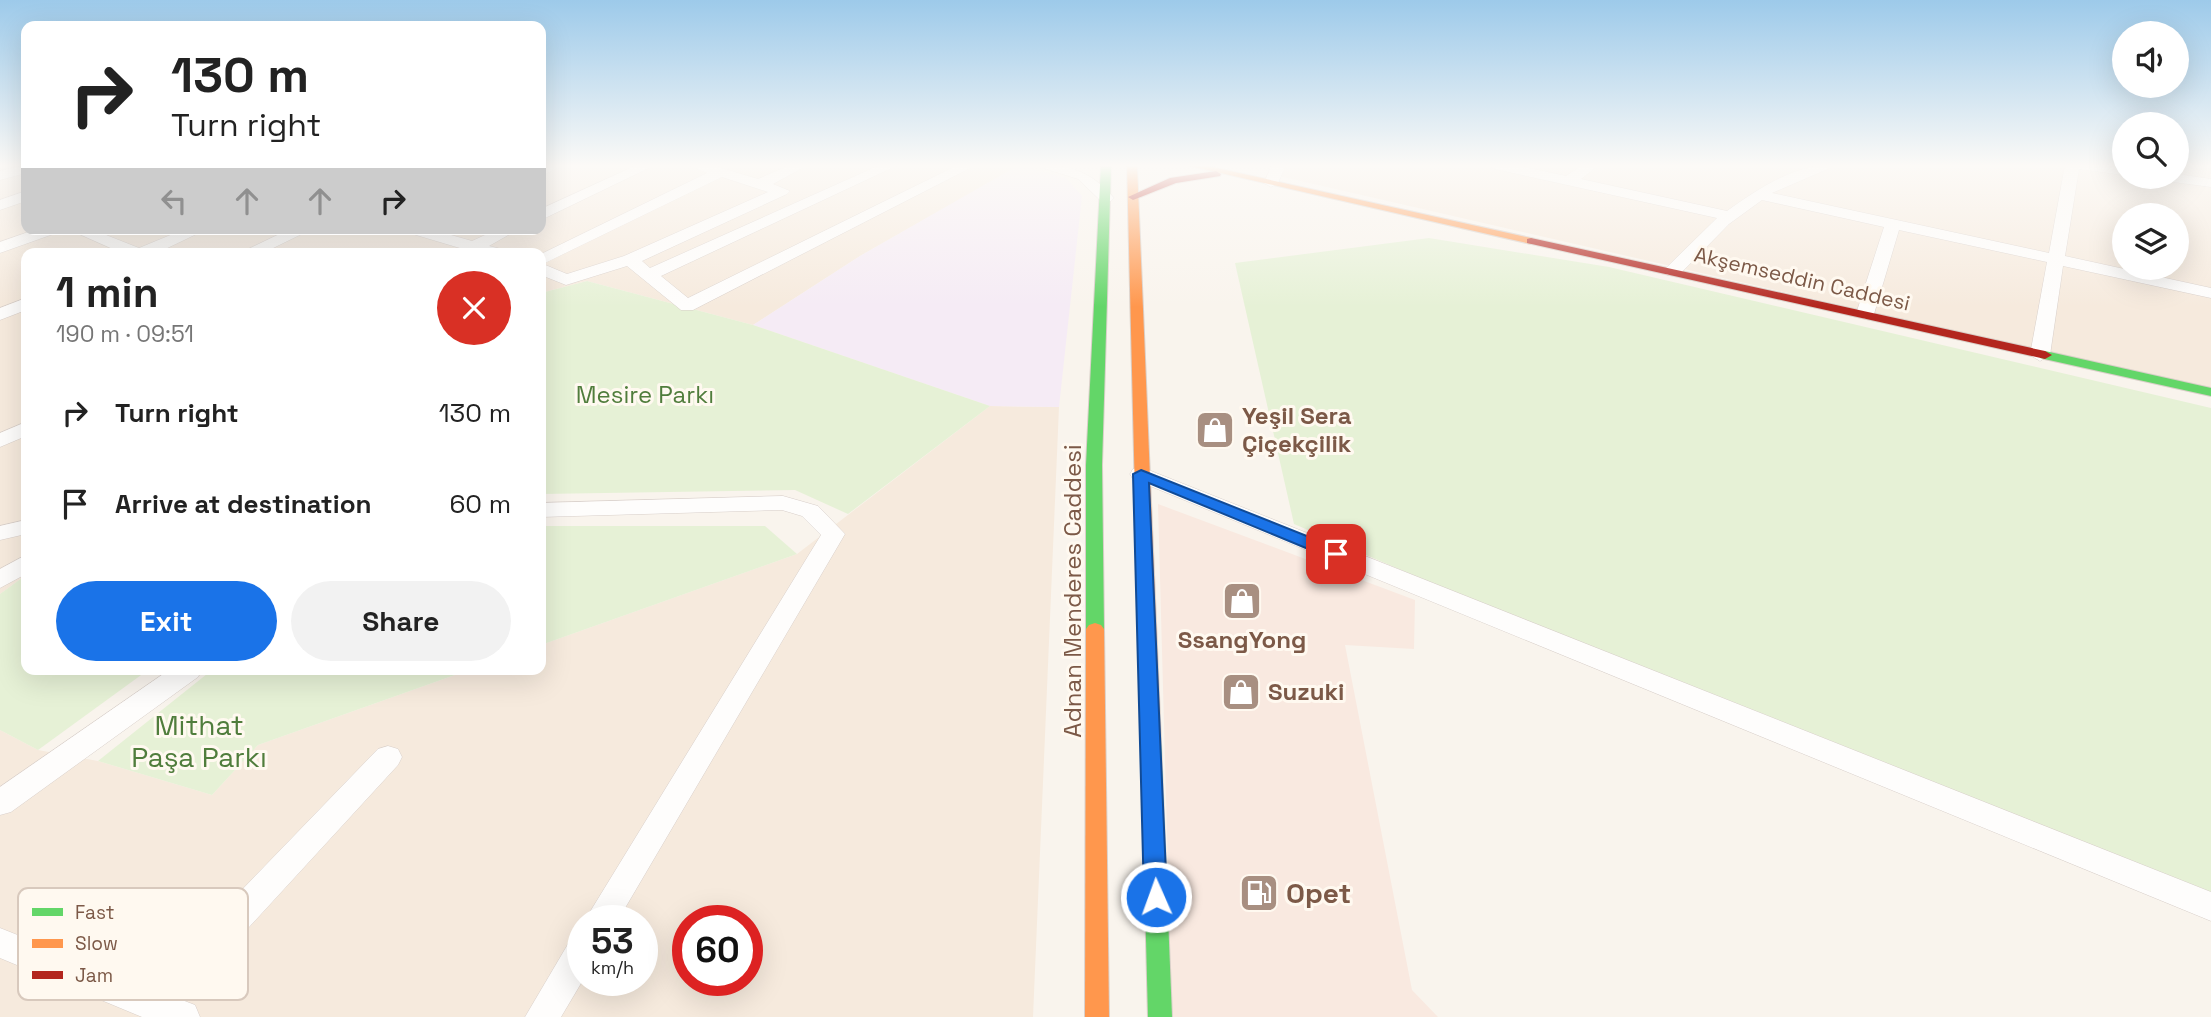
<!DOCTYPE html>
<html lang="en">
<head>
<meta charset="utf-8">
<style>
  :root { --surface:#fff; --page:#f2f2f2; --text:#222; --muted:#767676; --accent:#1a73e8 }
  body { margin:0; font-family:"Space Grotesk",sans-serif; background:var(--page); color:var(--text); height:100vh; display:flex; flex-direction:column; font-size:26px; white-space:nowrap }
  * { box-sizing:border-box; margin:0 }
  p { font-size:23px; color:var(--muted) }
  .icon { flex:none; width:38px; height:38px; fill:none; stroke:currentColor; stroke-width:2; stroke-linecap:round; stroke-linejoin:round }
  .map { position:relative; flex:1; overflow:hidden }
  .sheet { position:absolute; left:21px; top:248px; width:525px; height:427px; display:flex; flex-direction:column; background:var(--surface); border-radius:14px; box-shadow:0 7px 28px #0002 }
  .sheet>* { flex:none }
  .hud { position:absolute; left:21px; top:21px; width:525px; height:214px; border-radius:14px; box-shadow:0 7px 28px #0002; background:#fff; color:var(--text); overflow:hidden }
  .controls { position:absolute; left:2112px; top:21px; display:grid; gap:14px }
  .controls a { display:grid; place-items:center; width:77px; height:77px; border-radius:50%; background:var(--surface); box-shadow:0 7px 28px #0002; font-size:35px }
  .speed { position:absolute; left:567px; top:905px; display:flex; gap:14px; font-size:35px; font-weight:700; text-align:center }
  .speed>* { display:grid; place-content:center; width:91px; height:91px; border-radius:50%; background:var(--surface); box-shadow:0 7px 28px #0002; line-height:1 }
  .speed small { font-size:18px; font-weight:400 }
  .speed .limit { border:10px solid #d22; background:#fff; color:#111 }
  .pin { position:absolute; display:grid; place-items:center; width:60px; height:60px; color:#fff; margin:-30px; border-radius:14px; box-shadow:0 4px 10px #0006 }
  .me { position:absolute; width:77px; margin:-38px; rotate:358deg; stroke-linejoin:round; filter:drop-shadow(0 0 5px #0008) }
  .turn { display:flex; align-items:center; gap:24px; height:147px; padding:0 35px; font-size:32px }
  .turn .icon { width:91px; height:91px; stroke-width:2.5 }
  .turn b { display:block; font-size:49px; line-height:60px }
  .lanes { display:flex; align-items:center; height:66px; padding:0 35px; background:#0003; justify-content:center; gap:35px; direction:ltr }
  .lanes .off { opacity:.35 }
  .round { display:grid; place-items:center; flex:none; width:74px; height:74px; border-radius:37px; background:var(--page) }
  .summary { display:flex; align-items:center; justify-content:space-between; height:119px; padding:0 35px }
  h1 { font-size:42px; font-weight:600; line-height:52px }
  .button { display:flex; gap:14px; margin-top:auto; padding:14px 35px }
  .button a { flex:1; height:80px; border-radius:42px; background:var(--accent); color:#fff; font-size:28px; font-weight:600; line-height:80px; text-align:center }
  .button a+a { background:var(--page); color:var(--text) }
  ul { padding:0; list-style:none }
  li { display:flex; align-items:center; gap:21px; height:91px; padding:0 35px }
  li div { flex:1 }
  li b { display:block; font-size:26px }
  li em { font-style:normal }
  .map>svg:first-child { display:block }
  .residential { fill:#f6eadd; fill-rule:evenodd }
  .commercial { fill:#f9e9e0 }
  .education { fill:#f5ebf5 }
  .green { fill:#e6f1d6 }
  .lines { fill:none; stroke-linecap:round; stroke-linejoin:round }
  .street-casing { stroke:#d8cfca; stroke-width:1 }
  .fast-casing { stroke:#d9cfc8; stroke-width:2 }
  .slow-casing { stroke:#d9cfc8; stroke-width:2 }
  .jam-casing { stroke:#d9cfc8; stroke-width:2 }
  .street { fill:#fefdfc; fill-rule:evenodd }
  .fast { fill:#63d668; fill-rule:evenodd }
  .slow { fill:#ff974d; fill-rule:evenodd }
  .jam { fill:#b3261e; fill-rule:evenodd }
  .route { fill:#1a73e8; stroke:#114b97; stroke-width:2 }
  .labels { text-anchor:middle; stroke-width:6; stroke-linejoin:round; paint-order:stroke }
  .far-street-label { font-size:21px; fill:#7c5947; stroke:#fff9f0 }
  .park-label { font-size:24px; fill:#507d3c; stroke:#fff9f0 }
  .poi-label { font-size:24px; font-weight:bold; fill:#7c5947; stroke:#fff9f0; text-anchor:start }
  .street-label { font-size:24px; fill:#7c5947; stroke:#fff9f0 }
  .near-park-label { font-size:28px; fill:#507d3c; stroke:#fff9f0 }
  .near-poi-label { font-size:28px; font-weight:bold; fill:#7c5947; stroke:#fff9f0; text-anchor:start }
  .key { fill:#fff9f0; stroke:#d8c9bd; stroke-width:2 }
  .key-label { font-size:19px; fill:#7c5947 }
</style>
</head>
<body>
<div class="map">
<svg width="2211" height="1017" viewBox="0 0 2211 1017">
  <rect width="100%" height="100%" fill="#f9f4ed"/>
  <!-- residential -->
  <g class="residential">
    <path d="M0,165h26v64h515v-64h479l-160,91 -107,69 -166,-44 -46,12v-39h-515v321l-26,19z"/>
    <path d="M1279,165h845v12h53v-12h34v225l-941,-216zM2124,215h53v53h-53z"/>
    <path d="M990,406l69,1 -26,610h-1033v-287l38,20 60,11 114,34 46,-50 211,-75h72v-25l256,-91zM583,920h59v60h-59zM688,920h59v60h-59z"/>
  </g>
  <!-- commercial -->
  <path class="commercial" d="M1158,504l257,96 -1,49 -69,-4 67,345 26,27h-266z"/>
  <!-- education -->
  <path class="education" d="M1019,165l47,13 16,18 -23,211 -69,-1 -237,-81 107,-69z"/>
  <!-- green -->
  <g class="green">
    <path d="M1429,238l180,29 602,141v485l-431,-160 -486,-209 -59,-261z"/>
    <path d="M587,281l166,44 237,81 -142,108 -53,-24 -254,4v-201z"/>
    <path d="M541,526h224l32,28 -256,91z"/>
    <path d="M26,575v95h122l-110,80 -38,-20v-136z"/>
    <path d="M212,670h257l-211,75 -46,50 -114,-34z"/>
  </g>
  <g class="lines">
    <!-- street casing -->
    <g class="street-casing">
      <g id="street">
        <path d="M26,165v8l-26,7v-9z"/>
        <path d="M545,165h18l-22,11v-9z"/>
        <path d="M637,165h18l-114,55v-11z"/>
        <path d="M689,165h22l47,14 32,-14h18l-35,19 17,7 -3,3 -145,67 8,7 230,-103h18l-237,111 27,22 270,-133h18l-283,145h-12l-54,-44 -61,19 -25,-10v-21l166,-81zM722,177l46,15 -144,64 -57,18 -24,-10z"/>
        <path d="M1041,165c30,-1 53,9 73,33l-3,3h-10l-23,-22 -35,-11z"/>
        <path d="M1272,165h14l-8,18 -7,4 -7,-4z"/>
        <path d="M1488,165h26l52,11 17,-11h16l-18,14 146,32c31,-22 66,-46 105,-46l-2,3 -58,25 277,60 16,-88 59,2v8l-45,-6 -14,87 146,32v10l-148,-32 -13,89 -10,6 -10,-6 17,-93 -148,-32 -25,84 -9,5 -9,-5 28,-87 -122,-27 -33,24 -50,51h-12l-3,-4 3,-4 50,-49 -222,-49z"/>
        <path d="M2177,174l34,5v8l-45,-6 -7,-4h18z"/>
        <path d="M26,191v10l-26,9v-10z"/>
        <path d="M37,229h24l-2,3 -59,21v-11z"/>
        <path d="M68,229h23l48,19 46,-19h22l-52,25h-31z"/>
        <path d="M290,229h22l-51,25h-23z"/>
        <path d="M404,229h26l42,12 26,-12h21l-30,17 16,4 2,4h-27l-74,-22z"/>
        <path d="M26,298v12l-26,10v-12z"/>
        <path d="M26,422v14l-26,11v-14z"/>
        <path d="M1141,467l1070,425v29l-1078,-442 -3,-5 3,-5z"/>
        <path d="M783,496l35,10 27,28 -227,386h-33l236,-385 -19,-19 -20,-6 -241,7v-14z"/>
        <path d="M26,520v14l-26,6v-14z"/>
        <path d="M26,555v19l-26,14v-19z"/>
        <path d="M169,670h33l-4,7 -187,135 -11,3v-28z"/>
        <path d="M388,746l10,3 4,8 -4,8 -216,235 13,5 5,12h-58l-142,-59v-30l148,59 230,-238z"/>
        <path d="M583,935v45l-22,37h-36l46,-78z"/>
      </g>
    </g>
    <!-- fast casing -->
    <g class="fast-casing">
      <g id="fast">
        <path d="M1101,165h10l-9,300 2,164 -3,4h-12l-3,-4v-164z"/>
        <path d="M2045,351l166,37v8l-171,-38v-6z"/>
        <path d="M1151,735l7,3 3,5 11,274h-24l-7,-274 3,-5z"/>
      </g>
    </g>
    <!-- slow casing -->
    <g class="slow-casing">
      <g id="slow">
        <path d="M1127,165h10l24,578 -3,5 -7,3 -7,-3 -3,-5z"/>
        <path d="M1186,165h17l328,73 6,3 -6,3z"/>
        <path d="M1095,623l6,2 3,4 5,388h-24l1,-388 3,-4z"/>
      </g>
    </g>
    <!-- jam casing -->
    <g class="jam-casing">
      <g id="jam">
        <path d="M1216,171l5,3 -1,2 -44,7 -43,17 -5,-3 42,-19z"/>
        <path d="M1531,238l514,113 7,4 -7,4 -518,-116v-4z"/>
      </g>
    </g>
    <!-- street -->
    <use href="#street" class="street"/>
    <!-- fast -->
    <use href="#fast" class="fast"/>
    <!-- slow -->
    <use href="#slow" class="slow"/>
    <!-- jam -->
    <use href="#jam" class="jam"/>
  </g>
  <!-- sky -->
  <linearGradient id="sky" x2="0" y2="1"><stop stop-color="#9dcaea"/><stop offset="0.54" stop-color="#fcfaf7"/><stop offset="1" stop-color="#fcfaf7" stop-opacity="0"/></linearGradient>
  <rect width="2211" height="307" fill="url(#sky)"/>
  <!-- route -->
  <path class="route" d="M1141,470l201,80 2,4 -8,6 -6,-2 -181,-75 18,414 -4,7 -7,2 -8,-2 -4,-7 -11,-423z"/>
  <!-- icons -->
  <defs>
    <g id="shop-square" transform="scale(2.0125)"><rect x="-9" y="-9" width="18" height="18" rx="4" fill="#a88f81" stroke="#fff9f0"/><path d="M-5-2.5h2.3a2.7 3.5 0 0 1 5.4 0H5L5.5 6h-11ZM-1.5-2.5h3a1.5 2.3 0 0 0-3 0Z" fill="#fff"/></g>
    <g id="fuel-square" transform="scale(2.0125)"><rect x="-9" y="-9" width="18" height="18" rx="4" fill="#a88f81" stroke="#fff9f0"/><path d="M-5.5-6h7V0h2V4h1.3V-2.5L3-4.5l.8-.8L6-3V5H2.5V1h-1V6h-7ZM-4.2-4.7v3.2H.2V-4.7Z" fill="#fff"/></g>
  </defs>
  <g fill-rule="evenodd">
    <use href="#shop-square" x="1215" y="430"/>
    <use href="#shop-square" x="1242" y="601"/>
    <use href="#shop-square" x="1241" y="692"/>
    <use href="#fuel-square" x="1259" y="893"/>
  </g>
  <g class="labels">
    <!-- far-street labels -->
    <g class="far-street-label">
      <text transform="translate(1802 279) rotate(13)" y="7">Akşemseddin Caddesi</text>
    </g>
    <!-- park labels -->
    <g class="park-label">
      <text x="645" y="403">Mesire Parkı</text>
    </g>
    <!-- poi labels -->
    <g class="poi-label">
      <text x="1242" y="424">Yeşil Sera<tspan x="1242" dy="28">Çiçekçilik</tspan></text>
      <text x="1242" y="648" text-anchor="middle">SsangYong</text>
      <text x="1268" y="700">Suzuki</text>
    </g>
    <!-- street labels -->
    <g class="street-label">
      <text transform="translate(1073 591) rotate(-90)" y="8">Adnan Menderes Caddesi</text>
    </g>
    <!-- near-park labels -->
    <g class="near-park-label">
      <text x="199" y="735">Mithat<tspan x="199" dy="32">Paşa Parkı</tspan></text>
    </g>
    <!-- near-poi labels -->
    <g class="near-poi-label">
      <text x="1286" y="903">Opet</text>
    </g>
  </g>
  <!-- legend -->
  <rect x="18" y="888" width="230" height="112" rx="10" class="key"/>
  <rect x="32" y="908" width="31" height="8" fill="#63d668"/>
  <rect x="32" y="939" width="31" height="9" fill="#ff974d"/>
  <rect x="32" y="971" width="31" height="8" fill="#b3261e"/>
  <g class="key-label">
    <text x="75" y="919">Fast</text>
    <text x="75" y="950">Slow</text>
    <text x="75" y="982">Jam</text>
  </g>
</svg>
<div class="controls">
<a><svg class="icon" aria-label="sound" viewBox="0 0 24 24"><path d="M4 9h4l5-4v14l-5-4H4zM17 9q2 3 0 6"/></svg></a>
<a><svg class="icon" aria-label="search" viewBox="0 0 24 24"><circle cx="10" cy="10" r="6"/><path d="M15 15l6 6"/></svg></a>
<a><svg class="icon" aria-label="layers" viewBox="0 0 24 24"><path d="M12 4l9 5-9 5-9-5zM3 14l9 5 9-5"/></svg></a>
</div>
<div class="speed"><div>53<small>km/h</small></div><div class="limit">60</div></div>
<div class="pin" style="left:1336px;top:554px;background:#d93025"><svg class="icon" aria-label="arrive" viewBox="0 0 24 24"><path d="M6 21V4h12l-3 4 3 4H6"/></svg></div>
<svg class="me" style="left:1156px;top:897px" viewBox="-20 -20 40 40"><circle r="17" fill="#1a73e8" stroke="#fff" stroke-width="3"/><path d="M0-11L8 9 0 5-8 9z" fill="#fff"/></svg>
<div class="hud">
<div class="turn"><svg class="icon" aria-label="right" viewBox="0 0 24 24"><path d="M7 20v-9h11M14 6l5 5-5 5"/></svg><div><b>130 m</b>Turn right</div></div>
<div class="lanes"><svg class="icon off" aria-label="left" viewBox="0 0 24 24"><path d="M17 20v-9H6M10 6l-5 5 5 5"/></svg><svg class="icon off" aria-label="ahead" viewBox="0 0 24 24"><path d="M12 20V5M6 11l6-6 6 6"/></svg><svg class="icon off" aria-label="ahead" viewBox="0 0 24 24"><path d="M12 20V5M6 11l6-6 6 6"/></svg><svg class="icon" aria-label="right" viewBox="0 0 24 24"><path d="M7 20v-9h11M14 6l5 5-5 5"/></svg></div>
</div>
<section class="sheet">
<div class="summary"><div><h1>1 min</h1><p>190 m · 09:51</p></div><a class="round" style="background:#d93025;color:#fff"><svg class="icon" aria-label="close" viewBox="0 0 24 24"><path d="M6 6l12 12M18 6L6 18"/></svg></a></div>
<ul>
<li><svg class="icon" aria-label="right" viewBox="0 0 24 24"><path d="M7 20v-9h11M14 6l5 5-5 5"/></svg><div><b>Turn right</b></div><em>130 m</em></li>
<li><svg class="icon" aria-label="arrive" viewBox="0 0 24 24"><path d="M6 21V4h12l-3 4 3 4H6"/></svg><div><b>Arrive at destination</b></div><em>60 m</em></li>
</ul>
<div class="button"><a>Exit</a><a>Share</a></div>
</section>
</div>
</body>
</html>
